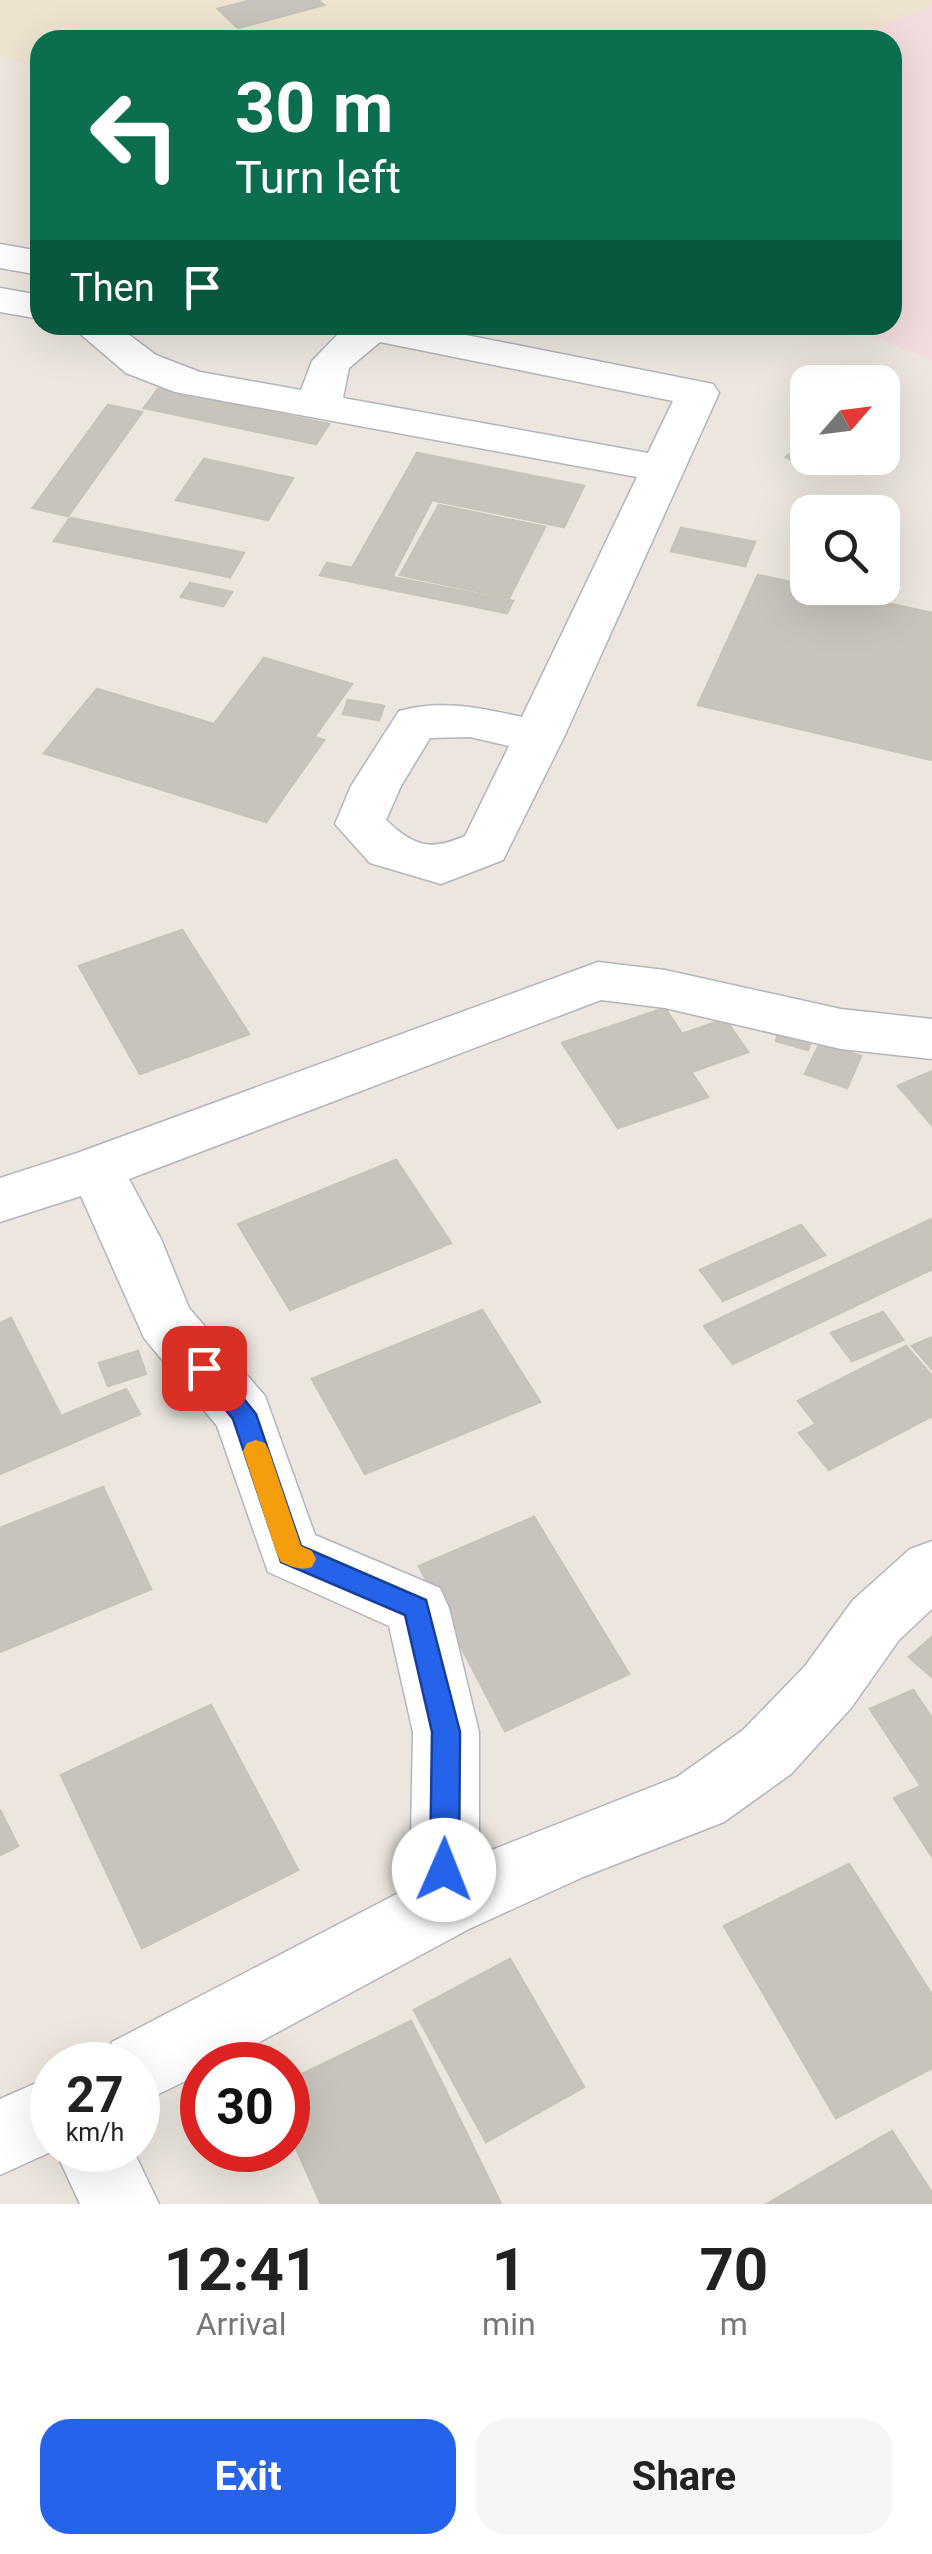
<!DOCTYPE html>
<html lang="en">
<head>
<meta charset="utf-8">
<style>
  :root { --surface:#fff; --page:#f6f6f6; --text:#222; --muted:#767676; --accent:#2563eb }
  body { margin:0; font-family:Roboto,sans-serif; background:var(--page); color:var(--text); height:100vh; display:flex; flex-direction:column; font-size:38px; white-space:nowrap }
  * { box-sizing:border-box; margin:0 }
  p { font-size:32px; color:var(--muted) }
  .icon { flex:none; width:55px; height:55px; fill:none; stroke:currentColor; stroke-width:2; stroke-linecap:round; stroke-linejoin:round }
  .map { position:relative; height:2204px; overflow:hidden }
  .sheet { display:flex; flex-direction:column; background:var(--surface); flex:1 }
  .sheet>* { flex:none }
  .guide { position:absolute; left:30px; top:30px; width:872px; height:305px; border-radius:30px; box-shadow:0 10px 40px #0002; background:#0b6e4f; color:#fff; overflow:hidden }
  .needle { width:65px; rotate:62deg }
  .buttons { position:absolute; left:790px; top:365px; display:grid; gap:20px }
  .buttons a { display:grid; place-items:center; width:110px; height:110px; border-radius:20px; background:var(--surface); box-shadow:0 10px 40px #0002; font-size:50px }
  .speed { position:absolute; left:30px; top:2042px; display:flex; gap:20px; font-size:50px; font-weight:700; text-align:center }
  .speed>* { display:grid; place-content:center; width:130px; height:130px; border-radius:50%; background:var(--surface); box-shadow:0 10px 40px #0002; line-height:1 }
  .speed small { font-size:25px; font-weight:400 }
  .speed .limit { border:15px solid #d22; background:#fff; color:#111 }
  .pin { position:absolute; display:grid; place-items:center; width:85px; height:85px; color:#fff; margin:-42px; border-radius:20px; box-shadow:0 5px 15px #0006 }
  .me { position:absolute; width:110px; margin:-55px; rotate:1deg; stroke-linejoin:round; filter:drop-shadow(0 0 8px #0008) }
  .turn { display:flex; align-items:center; gap:35px; height:210px; padding:0 40px; font-size:45px }
  .turn .icon { width:130px; height:130px; stroke-width:2.5 }
  .turn b { display:block; font-size:70px; line-height:85px }
  .then { display:flex; align-items:center; height:95px; padding:0 40px; background:#0003; gap:20px; font-size:38px }
  .eta { display:flex; justify-content:space-evenly; align-items:center; height:170px; text-align:center }
  .eta b { font-size:60px; font-weight:700; line-height:70px }
  .action { display:flex; gap:20px; margin-top:auto; padding:20px 40px }
  .action a { flex:1; height:115px; border-radius:30px; background:var(--accent); color:#fff; font-size:40px; font-weight:700; line-height:115px; text-align:center }
  .action a+a { background:var(--page); color:var(--text) }
  .map>svg:first-child { display:block }
  .education { fill:#ede3cf }
  .medical { fill:#f2dcdd }
  .building { fill:#c8c4bd; stroke:#c8c2b8; stroke-width:2.5 }
  .lines { fill:none; stroke-linecap:round; stroke-linejoin:round }
  .minor-casing { stroke:#b2b4be; stroke-width:3 }
  .minor { fill:#fff; fill-rule:evenodd }
  .route { fill:#2563eb; stroke:#184099; stroke-width:2.5 }
  .slow { fill:#f59e0b }
</style>
</head>
<body>
<div class="map">
<svg width="932" height="2204" viewBox="0 0 932 2204">
  <rect width="100%" height="100%" fill="#ece6de"/>
  <!-- education -->
  <path class="education" d="M0,0h932v6l-84,34h-808v27l-40,-11z"/>
  <!-- medical -->
  <path class="medical" d="M932,6v354l-88,-35h48v-285h-44z"/>
  <!-- building -->
  <g class="building">
    <path d="M252,0h66l6,5 -86,23 -20,-19z"/>
    <path d="M158,389l171,35 -13,20 -172,-36z"/>
    <path d="M108,405l34,7 -74,104 -35,-8z"/>
    <path d="M803,444l5,3v11l27,2 -17,13 -32,-16z"/>
    <path d="M417,453l167,33 -20,41 -132,-27 -40,77 121,24 -6,12 -187,-38 7,-12 25,5z"/>
    <path d="M204,459l89,19 -25,42 -92,-20z"/>
    <path d="M439,505l106,22 -36,71 -109,-23z"/>
    <path d="M70,518l174,35 -14,24 -176,-36z"/>
    <path d="M681,528l74,14 -10,24 -74,-15z"/>
    <path d="M758,575l174,38v147l-234,-55z"/>
    <path d="M190,583l42,9 -9,14 -42,-9z"/>
    <path d="M264,658l88,26 -38,53 10,3 -58,82 -222,-69 53,-64 117,35z"/>
    <path d="M348,700l36,6 -5,14 -36,-6z"/>
    <path d="M182,930l67,104 -109,40 -61,-108z"/>
    <path d="M665,1008l17,26 43,-15 23,33 -57,20 17,25 -90,31 -56,-85z"/>
    <path d="M781,1025l33,8 -6,17 -32,-9z"/>
    <path d="M820,1043l41,13 -14,32 -42,-14z"/>
    <path d="M932,1071v54l-34,-39z"/>
    <path d="M396,1160l55,83 -161,67 -52,-86z"/>
    <path d="M932,1219v50l-199,95 -29,-38z"/>
    <path d="M801,1225l24,30 -102,46 -23,-31z"/>
    <path d="M482,1310l58,92 -175,72 -53,-95z"/>
    <path d="M883,1312l20,28 -51,21 -21,-28z"/>
    <path d="M11,1318l50,98 65,-27 14,25 -140,60v-151z"/>
    <path d="M932,1337v32l-20,-23z"/>
    <path d="M906,1346l26,30v40l-103,54 -30,-37 17,-9 -18,-23z"/>
    <path d="M138,1351l8,23 -38,12 -9,-23z"/>
    <path d="M103,1487l48,102 -151,63v-124z"/>
    <path d="M534,1517l95,157 -124,57 -86,-165z"/>
    <path d="M932,1637v40l-23,-20z"/>
    <path d="M913,1690l19,28 -1,137 -37,-57 27,-12 -51,-77z"/>
    <path d="M211,1705l87,165 -156,78 -81,-173z"/>
    <path d="M0,1810l18,36 -18,9z"/>
    <path d="M849,1864l83,131v73l-96,50 -112,-192z"/>
    <path d="M510,1959l74,128 -98,55 -72,-132z"/>
    <path d="M411,2021l30,60 60,123h-180l-33,-74v-49z"/>
    <path d="M892,2131l40,62v11h-165z"/>
  </g>
  <g class="lines">
    <!-- minor casing -->
    <g class="minor-casing">
      <g id="minor">
        <path d="M0,244l40,7v24l-40,-7z"/>
        <path d="M0,288l40,7v24l-40,-7z"/>
        <path d="M70,325h46l40,30 44,17 101,18 11,-29 27,-28 -5,-8h82l297,59 6,9 -155,344 -61,123 -62,24 -71,-21 -35,-39 16,-38 48,-75c42,-12 82,-3 123,6l115,-240 -462,-85 -49,-19zM380,342l293,59 -25,52 -305,-55 6,-30zM470,737l39,9 -44,90c-35,15 -50,11 -79,-16l15,-34 29,-48z"/>
        <path d="M598,962l67,8 176,39 91,10v40l-91,-10 -176,-41 -64,-8 -472,179 32,60 28,69 76,88 50,139 125,53 9,20 30,124v123l198,-78 66,-47 62,-64 48,-66 57,-51 22,-8v68l-33,31 -48,68 -60,66 -67,48 -141,55 -114,52 -252,136h-15v8l-64,31v-39h-35l9,-23 298,-155 3,-155 -24,-106 -121,-54 -51,-146 -73,-88 -63,-142 -81,26v-44l77,-25z"/>
        <path d="M52,2076v74h81l26,54h-79l-25,-54 -55,25v-76z"/>
      </g>
    </g>
    <!-- minor -->
    <use href="#minor" class="minor"/>
  </g>
  <!-- route -->
  <path class="route" d="M204,1358l9,3 43,53 45,132 125,54 34,132 -1,138 -5,10 -10,4 -10,-4 -4,-10 2,-138 -27,-117 -124,-53 -48,-143 -41,-51 3,-7z"/>
  <!-- slow -->
  <path class="slow" d="M256,1440l9,3 4,8 32,95 11,5 4,8 -4,8c-12,4 -19,0 -31,-5l-4,-8 -34,-103 4,-8z"/>
</svg>
<div class="buttons">
<a><svg class="needle" viewBox="-14 -14 28 28"><path d="M0-13l5 13h-10z" fill="#e53935"/><path d="M0 13l5-13h-10z" fill="#767676"/></svg></a>
<a><svg class="icon" aria-label="search" viewBox="0 0 24 24"><circle cx="10" cy="10" r="6"/><path d="M15 15l6 6"/></svg></a>
</div>
<div class="speed"><div>27<small>km/h</small></div><div class="limit">30</div></div>
<div class="pin" style="left:204px;top:1368px;background:#d93025"><svg class="icon" aria-label="arrive" viewBox="0 0 24 24"><path d="M6 21V4h12l-3 4 3 4H6"/></svg></div>
<svg class="me" style="left:444px;top:1870px" viewBox="-20 -20 40 40"><circle r="19" fill="#fff"/><path d="M0-13L10 11 0 6-10 11z" fill="#2563eb"/></svg>
<div class="guide">
<div class="turn"><svg class="icon" aria-label="left" viewBox="0 0 24 24"><path d="M17 20v-9H6M10 6l-5 5 5 5"/></svg><div><b>30 m</b>Turn left</div></div>
<div class="then">Then<svg class="icon" aria-label="arrive" viewBox="0 0 24 24"><path d="M6 21V4h12l-3 4 3 4H6"/></svg></div>
</div>
</div>
<section class="sheet">
<div class="eta">
<div><b>12:41</b><p>Arrival</p></div>
<div><b>1</b><p>min</p></div>
<div><b>70</b><p>m</p></div>
</div>
<div class="action"><a>Exit</a><a>Share</a></div>
</section>
</body>
</html>
